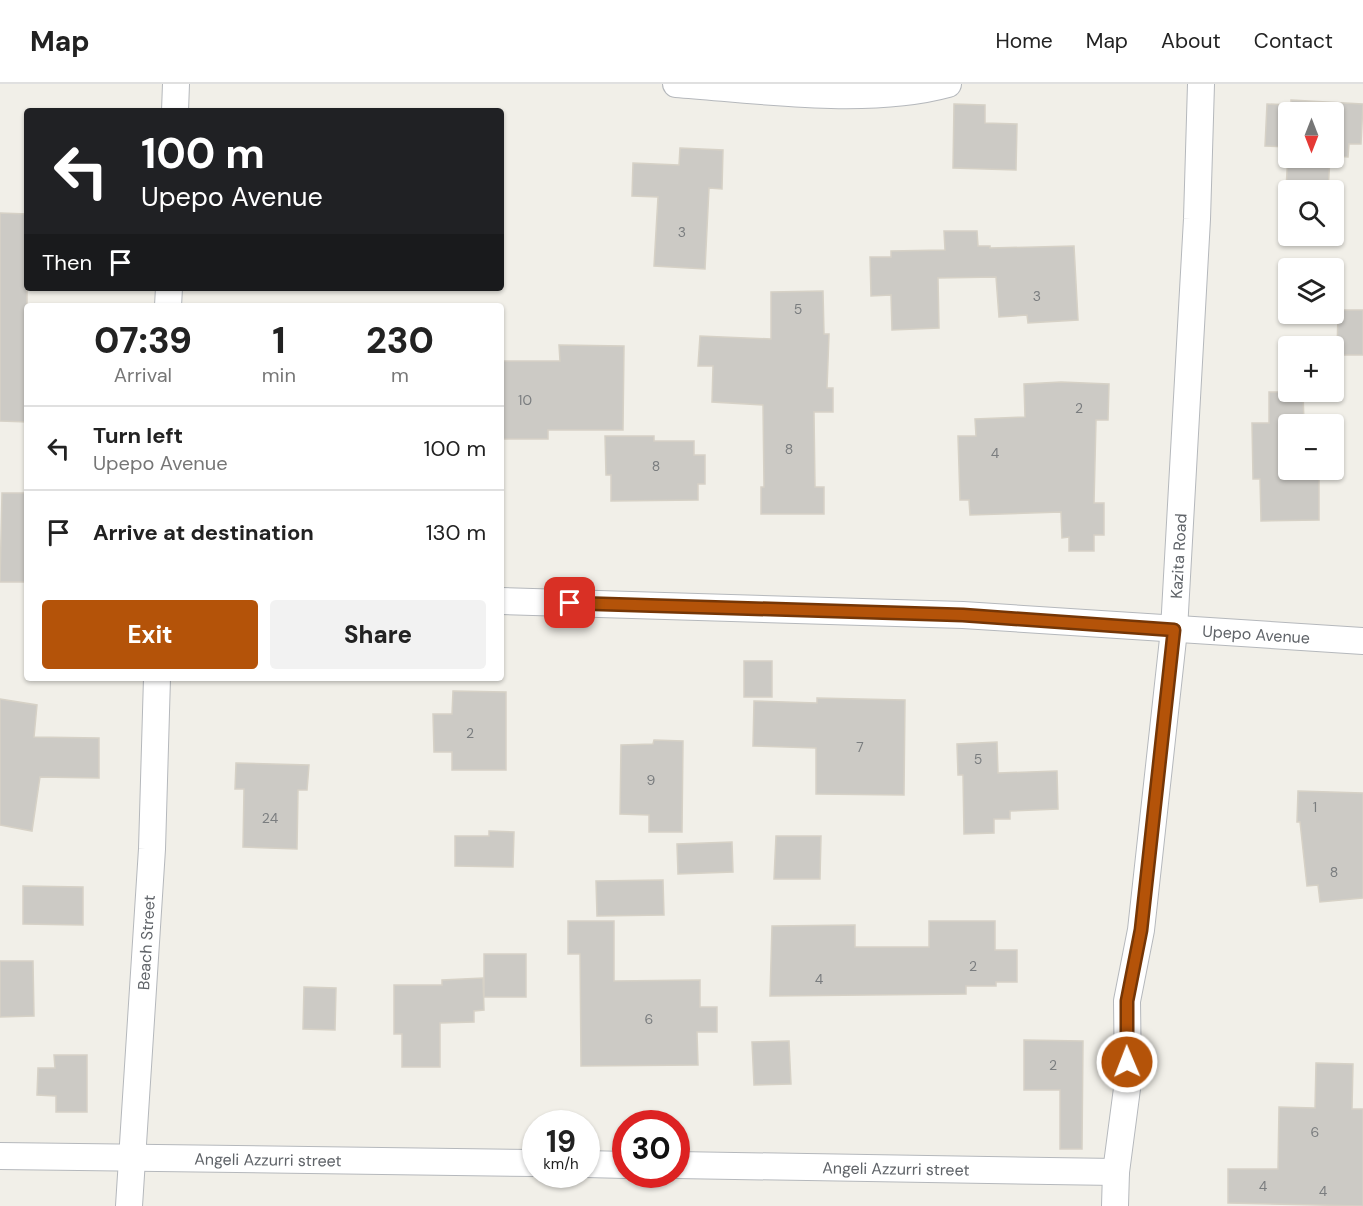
<!DOCTYPE html>
<html lang="en">
<head>
<meta charset="utf-8">
<style>
  :root { --surface:#fff; --page:#f2f2f2; --text:#222; --muted:#767676; --line:#e0e0e0; --accent:#b45309 }
  body { margin:0; font-family:"DM Sans",sans-serif; background:var(--page); color:var(--text); height:100vh; display:flex; flex-direction:column; font-size:22px; white-space:nowrap }
  * { box-sizing:border-box; margin:0 }
  p { font-size:20px; color:var(--muted) }
  .icon { flex:none; width:33px; height:33px; fill:none; stroke:currentColor; stroke-width:2; stroke-linecap:round; stroke-linejoin:round }
  .map { position:relative; flex:1; overflow:hidden }
  .details { position:absolute; left:24px; top:219px; width:480px; height:378px; display:flex; flex-direction:column; background:var(--surface); border-radius:6px; box-shadow:0 2px 4px #0004 }
  .details>* { flex:none }
  .top-card { position:absolute; left:24px; top:24px; width:480px; height:183px; border-radius:6px; box-shadow:0 2px 4px #0004; background:#202124; color:#fff; overflow:hidden }
  .needle { width:39px; rotate:180deg }
  .fabs { position:absolute; left:1278px; top:18px; display:grid; gap:12px }
  .fabs a { display:grid; place-items:center; width:66px; height:66px; border-radius:6px; background:var(--surface); box-shadow:0 2px 4px #0004; font-size:30px }
  .speed { position:absolute; left:522px; top:1026px; display:flex; gap:12px; font-size:30px; font-weight:700; text-align:center }
  .speed>* { display:grid; place-content:center; width:78px; height:78px; border-radius:50%; background:var(--surface); box-shadow:0 2px 4px #0004; line-height:1 }
  .speed small { font-size:15px; font-weight:400 }
  .speed .limit { border:9px solid #d22; background:#fff; color:#111 }
  .pin { position:absolute; display:grid; place-items:center; width:51px; height:51px; color:#fff; margin:-26px; border-radius:12px; box-shadow:0 3px 9px #0006 }
  .me { position:absolute; width:66px; margin:-33px; rotate:359deg; stroke-linejoin:round; filter:drop-shadow(0 0 4px #0008) }
  .turn { display:flex; align-items:center; gap:21px; height:126px; padding:0 18px; font-size:27px }
  .turn .icon { width:78px; height:78px; stroke-width:2.5 }
  .turn b { display:block; font-size:42px; line-height:51px }
  .then { display:flex; align-items:center; height:57px; padding:0 18px; background:#0003; gap:12px; font-size:22px }
  .eta { display:flex; justify-content:space-evenly; align-items:center; height:102px; text-align:center }
  .eta b { font-size:36px; font-weight:800; line-height:42px }
  .button { display:flex; gap:12px; margin-top:auto; padding:12px 18px }
  .button a { flex:1; height:69px; border-radius:6px; background:var(--accent); color:#fff; font-size:24px; font-weight:800; line-height:69px; text-align:center }
  .button a+a { background:var(--page); color:var(--text) }
  ul { padding:0; list-style:none }
  li { display:flex; align-items:center; gap:18px; height:84px; padding:0 18px; border-top:2px solid var(--line) }
  li div { flex:1 }
  li b { display:block; font-size:22px }
  li em { font-style:normal }
  header { display:flex; align-items:center; gap:36px; box-sizing:border-box; height:84px; padding:0 30px; background:var(--surface); border-bottom:2px solid var(--line) }
  header strong { font-size:28px }
  nav { display:flex; gap:33px; margin-inline-start:auto; font-size:21px }
  .map>svg:first-child { display:block }
  .building { fill:#cccac5; stroke:#d6d1c6; stroke-width:1.5 }
  .lines { fill:none; stroke-linecap:round; stroke-linejoin:round }
  .minor-casing { stroke:#b5b8bc; stroke-width:28 }
  .minor { stroke:#fff; stroke-width:26 }
  .route-casing { stroke:#753606; stroke-width:15 }
  .route { stroke:#b45309; stroke-width:10 }
  .labels { text-anchor:middle; stroke-width:5; stroke-linejoin:round; paint-order:stroke }
  .number-label { font-size:14px; fill:#7a7d7f }
  .street-label { font-size:16px; fill:#5f6368; stroke:#fff }
</style>
</head>
<body>
<header>
<strong>Map</strong>
<nav><a>Home</a><a>Map</a><a>About</a><a>Contact</a></nav>
</header>
<div class="map">
<svg width="1363" height="1122" viewBox="0 0 1363 1122">
  <rect width="100%" height="100%" fill="#f1efe8"/>
  <!-- building -->
  <g class="building">
    <path d="M1291,16l72,4 -2,40h-12l-1,13 -14,-1v-44h-46v35l-23,-1 2,-42 24,1z"/>
    <path d="M954,20l31,1v18l32,1 -1,46 -63,-2z"/>
    <path d="M680,64l43,2 -1,39 -13,-1 -4,81 -51,-3 4,-69 -26,-1 1,-33 46,2z"/>
    <path d="M1288,69v5h42l-2,32h-42z"/>
    <path d="M0,129l27,1v208l-27,-1z"/>
    <path d="M944,147h33l1,15h12v2l84,-2 4,74 -50,3 -1,-8 -28,2 -3,-40 -58,1 1,50 -47,2 -1,-35 -20,1 -1,-39h21v-6l54,-1z"/>
    <path d="M823,207l1,43h5l-2,54h6v24h-19l1,75h9v27h-63v-27h3l-1,-82 -51,-3 1,-36h-15l2,-30 71,3v-47z"/>
    <path d="M1338,226h25v45h-26z"/>
    <path d="M559,261l65,1 -1,84h-75v9h-47v-78h59z"/>
    <path d="M1061,298l48,2 -1,36h-12l-2,83h10v32h-10v16h-25v-14l-7,1 -1,-26 -91,3 -1,-15h-9l-2,-64h18l-1,-17 50,-2 -1,-33z"/>
    <path d="M1269,308h34l1,31 2,1h-18v46h31v50l-58,1 -1,-42h-7l-1,-56h17z"/>
    <path d="M605,352h49v5h40v14h11v29h-7v16l-87,1v-26h-5z"/>
    <path d="M2,409h25v89h-27z"/>
    <rect x="744" y="577" width="28" height="36"/>
    <path d="M453,607l53,1v78h-54v-18h-18l-1,-38h19z"/>
    <path d="M817,614l88,2 -1,95 -88,-1v-46l-63,-2 1,-45 63,2z"/>
    <path d="M0,615l37,6 -3,32 65,1v40l-59,-1 -8,54 -32,-6z"/>
    <path d="M654,656l29,1 -1,91h-33v-17l-29,-1 1,-69 32,-1z"/>
    <path d="M997,658l1,31 59,-2 1,38 -48,2v8h-16v14l-30,1 -1,-59h-5l-1,-31z"/>
    <path d="M236,679l73,2 -2,25h-9l-1,59 -54,-2 1,-58h-9z"/>
    <path d="M1298,707l65,2v105l-43,4 -2,-17 -11,1 -7,-64h-3z"/>
    <path d="M489,747l25,1 -1,35 -58,-1v-30h34z"/>
    <path d="M776,752h45l-1,43h-46z"/>
    <path d="M732,758l1,30 -55,2 -1,-30z"/>
    <path d="M663,796l1,35 -67,1 -1,-35z"/>
    <path d="M23,802l60,1v38l-60,-1z"/>
    <path d="M568,837h46v60l86,-1v27h17v25h-20l1,33 -117,1 -1,-112h-12z"/>
    <path d="M929,837h66v29h22v32h-21v4h-30v8l-196,2 2,-70 83,-1v22h74z"/>
    <rect x="484" y="870" width="42" height="43"/>
    <path d="M0,877h33l1,55 -34,1z"/>
    <path d="M483,894l1,32 -10,1v11l-34,1v44h-38v-33h-8v-49h48v-5z"/>
    <path d="M304,903l32,1 -1,42 -32,-1z"/>
    <path d="M1024,956l59,1 -1,108h-22v-59h-36z"/>
    <path d="M789,957l2,43 -37,1 -2,-43z"/>
    <path d="M54,971h33v57h-31v-16l-19,-1 1,-27h17z"/>
    <path d="M1316,979l37,1 -1,45h11v97l-135,-3v-34h50l1,-62 36,1z"/>
  </g>
  <g class="lines">
    <!-- minor casing -->
    <g class="minor-casing">
      <g id="minor">
        <path d="M676,0c83,6 192,22 272,0"/>
        <path d="M175,27l1,-27"/>
        <path d="M168,222l1,-18"/>
        <path id="s1" d="M501,517l462,14 400,26"/>
        <path id="s2" d="M0,1072l536,7"/>
        <path d="M586,1080l40,1"/>
        <path id="s3" d="M676,1081l440,7"/>
        <path id="s4" d="M129,1122l23,-357 5,-171"/>
        <path id="s5" d="M1115,1122l1,-34 12,-91 -1,-80 14,-71 33,-300 23,-411 4,-135"/>
      </g>
    </g>
    <!-- minor -->
    <use href="#minor" class="minor"/>
  </g>
  <g class="lines">
    <!-- route casing -->
    <g class="route-casing">
      <path id="route" d="M570,519l393,12 211,15 -33,300 -14,71v61"/>
    </g>
    <!-- route -->
    <use href="#route" class="route"/>
  </g>
  <g class="labels">
    <!-- number labels -->
    <g class="number-label">
      <text x="682" y="153">3</text>
      <text x="1037" y="217">3</text>
      <text x="798" y="230">5</text>
      <text x="525" y="321">10</text>
      <text x="1079" y="329">2</text>
      <text x="789" y="370">8</text>
      <text x="995" y="374">4</text>
      <text x="656" y="387">8</text>
      <text x="470" y="654">2</text>
      <text x="860" y="668">7</text>
      <text x="978" y="680">5</text>
      <text x="651" y="701">9</text>
      <text x="1315" y="728">1</text>
      <text x="270" y="739">24</text>
      <text x="1334" y="793">8</text>
      <text x="973" y="887">2</text>
      <text x="819" y="900">4</text>
      <text x="649" y="940">6</text>
      <text x="1053" y="986">2</text>
      <text x="1315" y="1053">6</text>
      <text x="1263" y="1107">4</text>
      <text x="1323" y="1112">4</text>
    </g>
    <!-- street labels -->
    <g class="street-label">
      <text dy="6" stroke="none"><textPath href="#s5" startOffset="654">Kazita Road</textPath></text>
      <text dy="6" stroke="none"><textPath href="#s1" startOffset="756">Upepo Avenue</textPath></text>
      <text dy="6" stroke="none"><textPath href="#s4" startOffset="264">Beach Street</textPath></text>
      <text dy="6" stroke="none"><textPath href="#s2" startOffset="268">Angeli Azzurri street</textPath></text>
      <text dy="6" stroke="none"><textPath href="#s3" startOffset="220">Angeli Azzurri street</textPath></text>
    </g>
  </g>
</svg>
<div class="fabs">
<a><svg class="needle" viewBox="-14 -14 28 28"><path d="M0-13l5 13h-10z" fill="#e53935"/><path d="M0 13l5-13h-10z" fill="#767676"/></svg></a>
<a><svg class="icon" aria-label="search" viewBox="0 0 24 24"><circle cx="10" cy="10" r="6"/><path d="M15 15l6 6"/></svg></a>
<a><svg class="icon" aria-label="layers" viewBox="0 0 24 24"><path d="M12 4l9 5-9 5-9-5zM3 14l9 5 9-5"/></svg></a>
<a>+</a>
<a>−</a>
</div>
<div class="speed"><div>19<small>km/h</small></div><div class="limit">30</div></div>
<div class="pin" style="left:570px;top:519px;background:#d93025"><svg class="icon" aria-label="arrive" viewBox="0 0 24 24"><path d="M6 21V4h12l-3 4 3 4H6"/></svg></div>
<svg class="me" style="left:1127px;top:978px" viewBox="-20 -20 40 40"><circle r="17" fill="#b45309" stroke="#fff" stroke-width="3"/><path d="M0-11L8 9 0 5-8 9z" fill="#fff"/></svg>
<div class="top-card">
<div class="turn"><svg class="icon" aria-label="left" viewBox="0 0 24 24"><path d="M17 20v-9H6M10 6l-5 5 5 5"/></svg><div><b>100 m</b>Upepo Avenue</div></div>
<div class="then">Then<svg class="icon" aria-label="arrive" viewBox="0 0 24 24"><path d="M6 21V4h12l-3 4 3 4H6"/></svg></div>
</div>
<section class="details">
<div class="eta">
<div><b>07:39</b><p>Arrival</p></div>
<div><b>1</b><p>min</p></div>
<div><b>230</b><p>m</p></div>
</div>
<ul>
<li><svg class="icon" aria-label="left" viewBox="0 0 24 24"><path d="M17 20v-9H6M10 6l-5 5 5 5"/></svg><div><b>Turn left</b><p>Upepo Avenue</p></div><em>100 m</em></li>
<li><svg class="icon" aria-label="arrive" viewBox="0 0 24 24"><path d="M6 21V4h12l-3 4 3 4H6"/></svg><div><b>Arrive at destination</b></div><em>130 m</em></li>
</ul>
<div class="button"><a>Exit</a><a>Share</a></div>
</section>
</div>
</body>
</html>
